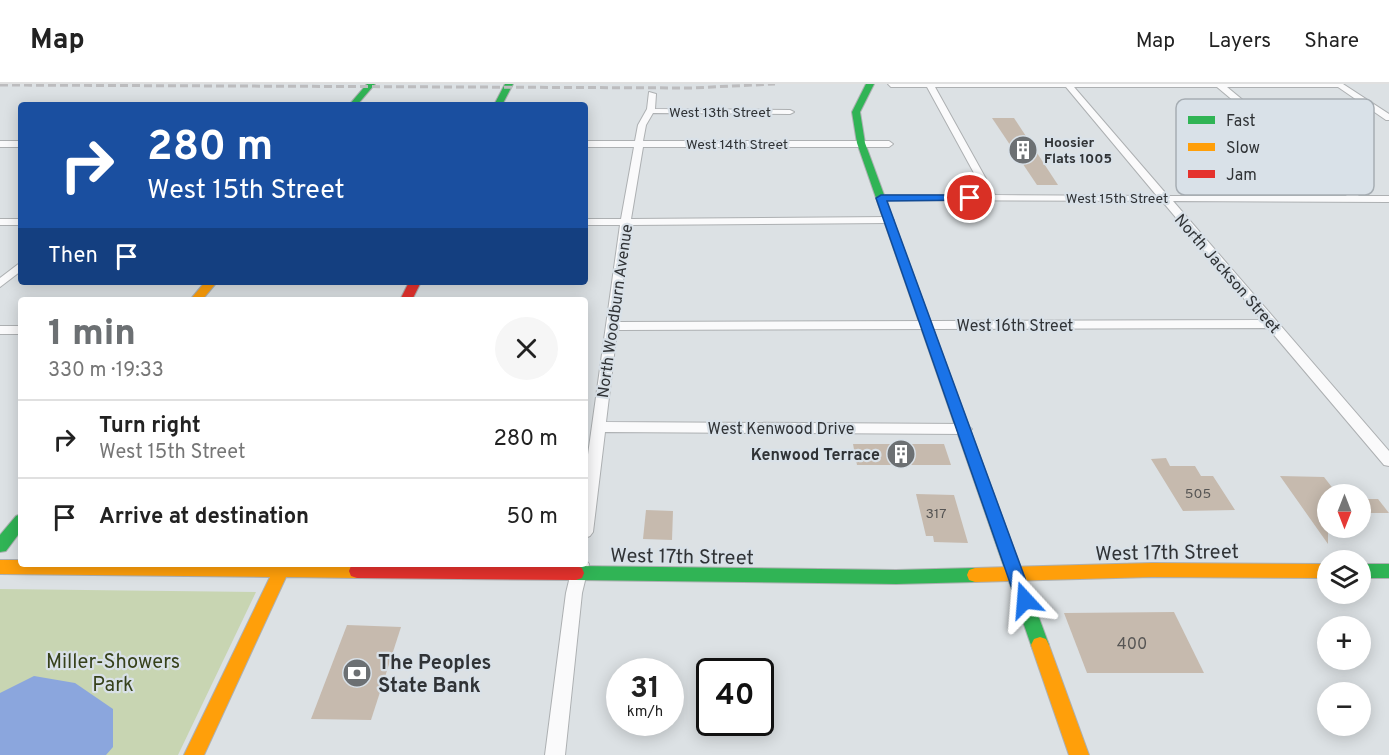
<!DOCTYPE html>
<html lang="en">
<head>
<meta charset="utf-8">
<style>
  :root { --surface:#fff; --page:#f6f6f6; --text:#222; --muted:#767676; --line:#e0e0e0; --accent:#6c7073 }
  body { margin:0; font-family:Overpass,sans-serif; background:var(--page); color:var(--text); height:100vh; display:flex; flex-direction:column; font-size:22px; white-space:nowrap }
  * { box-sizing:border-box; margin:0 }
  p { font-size:20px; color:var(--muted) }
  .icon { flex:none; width:33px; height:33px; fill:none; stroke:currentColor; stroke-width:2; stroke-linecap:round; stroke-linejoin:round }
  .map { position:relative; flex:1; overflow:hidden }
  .side { position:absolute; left:18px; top:213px; width:570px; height:270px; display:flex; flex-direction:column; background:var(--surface); border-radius:6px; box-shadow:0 3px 15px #0003 }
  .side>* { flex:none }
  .hud { position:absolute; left:18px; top:18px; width:570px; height:183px; border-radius:6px; box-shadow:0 3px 15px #0003; background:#1a4fa0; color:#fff; overflow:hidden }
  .needle { width:39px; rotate:180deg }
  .fabs { position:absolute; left:1317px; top:400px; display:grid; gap:12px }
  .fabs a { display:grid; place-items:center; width:54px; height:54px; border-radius:50%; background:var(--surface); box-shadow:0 3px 15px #0003; font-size:30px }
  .speed { position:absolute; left:606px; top:574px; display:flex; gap:12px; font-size:30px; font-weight:700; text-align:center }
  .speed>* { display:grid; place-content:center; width:78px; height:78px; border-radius:50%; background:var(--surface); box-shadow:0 3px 15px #0003; line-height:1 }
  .speed small { font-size:15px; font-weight:400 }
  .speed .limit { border:3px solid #111; border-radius:9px; background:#fff; color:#111 }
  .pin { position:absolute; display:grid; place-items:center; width:51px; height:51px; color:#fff; margin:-26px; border:3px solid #fff; border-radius:50%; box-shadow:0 2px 6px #0007 }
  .me { position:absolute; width:66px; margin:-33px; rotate:341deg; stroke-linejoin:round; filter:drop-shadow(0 0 4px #0008) }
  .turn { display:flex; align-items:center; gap:21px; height:126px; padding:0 30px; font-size:27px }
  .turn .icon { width:78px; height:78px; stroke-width:2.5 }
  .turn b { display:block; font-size:42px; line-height:51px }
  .then { display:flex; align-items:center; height:57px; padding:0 30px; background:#0003; gap:12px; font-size:22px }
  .round { display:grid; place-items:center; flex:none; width:63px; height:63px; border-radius:32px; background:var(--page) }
  .summary { display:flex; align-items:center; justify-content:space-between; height:102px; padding:0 30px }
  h1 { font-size:36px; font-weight:800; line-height:45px; color:var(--accent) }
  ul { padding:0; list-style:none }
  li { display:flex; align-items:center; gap:18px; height:78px; padding:0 30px; border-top:2px solid var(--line) }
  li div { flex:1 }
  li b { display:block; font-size:22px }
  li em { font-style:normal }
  header { display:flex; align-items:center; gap:36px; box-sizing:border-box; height:84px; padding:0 30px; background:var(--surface); border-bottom:2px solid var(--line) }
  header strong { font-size:28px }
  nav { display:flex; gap:33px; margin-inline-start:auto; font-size:21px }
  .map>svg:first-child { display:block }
  .green { fill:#c8d5b2 }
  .water { fill:#8ba6dd }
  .building { fill:#c6baae }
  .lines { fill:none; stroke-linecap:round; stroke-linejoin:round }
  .street-casing { stroke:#adb0b2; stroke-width:2 }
  .fast-casing { stroke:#adb0b2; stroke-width:2 }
  .slow-casing { stroke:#adb0b2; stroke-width:2 }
  .jam-casing { stroke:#adb0b2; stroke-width:2 }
  .street { fill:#fafafb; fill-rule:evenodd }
  .fast { fill:#30b455; fill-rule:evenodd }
  .slow { fill:#ff9f0a; fill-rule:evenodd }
  .jam { fill:#e5322d; fill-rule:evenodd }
  .rail { stroke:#bcbcbe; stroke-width:3; stroke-dasharray:8 4; stroke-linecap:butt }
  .route { fill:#1a73e8; stroke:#114b97; stroke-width:1.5 }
  .labels { text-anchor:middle; stroke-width:4.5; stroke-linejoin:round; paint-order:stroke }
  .far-street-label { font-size:14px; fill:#303336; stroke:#d9e1e8 }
  .far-poi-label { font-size:14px; font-weight:bold; fill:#303336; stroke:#d9e1e8; text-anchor:start }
  .number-label { font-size:14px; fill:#565554 }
  .street-label { font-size:16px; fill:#303336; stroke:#d9e1e8 }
  .poi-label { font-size:16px; font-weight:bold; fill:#303336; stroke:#d9e1e8; text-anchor:end }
  .near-number-label { font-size:16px; fill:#565554 }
  .near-street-label { font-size:20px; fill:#303336; stroke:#d9e1e8 }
  .near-park-label { font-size:20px; fill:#36411a; stroke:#d9e1e8 }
  .near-poi-label { font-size:20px; font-weight:bold; fill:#303336; stroke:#d9e1e8; text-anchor:start }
  .key { fill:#d9e1e8; stroke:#a6adb3; stroke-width:1.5 }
  .key-label { font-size:16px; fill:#303336 }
</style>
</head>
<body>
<header>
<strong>Map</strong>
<nav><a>Map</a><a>Layers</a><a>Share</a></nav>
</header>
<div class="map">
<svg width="1389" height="671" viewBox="0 0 1389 671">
  <rect width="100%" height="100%" fill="#dce1e4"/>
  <!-- green -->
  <path class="green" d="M0,505l256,3 -78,163h-178z"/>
  <!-- water -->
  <path class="water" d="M34,592l41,7 38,26v38l-7,8h-106v-62z"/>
  <!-- building -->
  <g class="building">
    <path d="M992,34h22l44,67h-21z"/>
    <path d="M853,360h91l7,21h-94z"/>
    <path d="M1166,374l4,8h25l6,10h12l22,34 -52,1 -32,-52z"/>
    <path d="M1280,392l44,1 14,18h-10v49z"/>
    <path d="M916,410l38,1 14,48 -34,-1 -1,-6h-7z"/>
    <path d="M1360,415h18l11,14h-29z"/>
    <path d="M646,426l27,1 -1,29 -29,-1z"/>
    <path d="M1174,528l30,61h-117l-23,-60z"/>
    <path d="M347,541l54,2 -30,93 -60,-1z"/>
  </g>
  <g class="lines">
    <!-- street casing -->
    <g class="street-casing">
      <g id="street">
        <path d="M888,0h455l46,30v6h-3l-48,-33h-111l132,109h30v6l-216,-1 216,250v15l-5,-1 -116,-137 -651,2 -11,92 359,2 7,5 -7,5 -360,-2 -12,100 -3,4 -5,2v-62l35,-251h-35v-6h36l13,-72h-49v-6h50l3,-16 9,-16 2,-17 7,2 -1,15 135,1 4,2 -4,2 -137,-1 -7,12 -3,16h246l4,3 -4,3h-246l-12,72 258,-2 5,3 -5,3 -259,2 -12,97 644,-2 -100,-119 -284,-1 -2,-2 5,-3h105l-59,-108h-36zM935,3h131l91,109 -162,-1zM1074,3h143l130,109h-179z"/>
        <rect x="0" y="57" width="21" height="6"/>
        <rect x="0" y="135" width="21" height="6"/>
        <path d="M21,178v9l-21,16v-9z"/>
        <rect x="0" y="242" width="21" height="8"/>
        <path d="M585,475l4,5 -7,29 -17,162h-20l21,-162 7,-29h12z"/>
      </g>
    </g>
    <!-- fast casing -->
    <g class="fast-casing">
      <g id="fast">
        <path d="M367,0h8l-18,21h-8z"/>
        <path d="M505,0h8l-11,21h-8z"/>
        <path d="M866,0h8l-14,28 5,31 184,502 -3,6 -6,2 -6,-2 -3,-6 -174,-502 -5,-31z"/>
        <path d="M21,430v17l-15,20 -6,1v-17l16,-19z"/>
        <rect x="1360" y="480" width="29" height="14"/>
        <path d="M576,482l320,4 79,-2 6,2 2,5 -2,5 -6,2 -79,2 -320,-4 -6,-2 -2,-5 2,-5z"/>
      </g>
    </g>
    <!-- slow casing -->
    <g class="slow-casing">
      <g id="slow">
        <path d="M205,198h12l-15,18h-12z"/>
        <path d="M0,476h21v4h336l6,2 2,5 -2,5 -6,2 -71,-1 -82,178h-20l86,-178 -270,-3z"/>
        <path d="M1152,479l176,1v14l-176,-1 -177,5 -6,-2 -2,-5 2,-5 6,-2z"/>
        <path d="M1040,553l6,2 3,6 40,110h-20l-38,-110 3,-6z"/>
      </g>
    </g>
    <!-- jam casing -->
    <g class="jam-casing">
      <g id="jam">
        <path d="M409,198h12l-9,18h-12z"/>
        <path d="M357,480l219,2 6,2 2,5 -2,5 -6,2 -219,-2 -6,-2 -2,-5 2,-5z"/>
      </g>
    </g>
    <!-- street -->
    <use href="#street" class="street"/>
    <!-- fast -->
    <use href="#fast" class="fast"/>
    <!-- slow -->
    <use href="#slow" class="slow"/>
    <!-- jam -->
    <use href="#jam" class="jam"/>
    <!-- rail -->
    <path class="rail" d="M0,1l691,3 84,-4"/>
  </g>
  <!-- route -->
  <path class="route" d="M970,111l3,1v4l-86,1 146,399 -2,5 -6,2 -6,-2 -3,-5 -140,-402 5,-3z"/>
  <!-- icons -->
  <defs>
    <g id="building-disc" transform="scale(1.5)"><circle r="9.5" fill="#6c7073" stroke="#d9e1e8"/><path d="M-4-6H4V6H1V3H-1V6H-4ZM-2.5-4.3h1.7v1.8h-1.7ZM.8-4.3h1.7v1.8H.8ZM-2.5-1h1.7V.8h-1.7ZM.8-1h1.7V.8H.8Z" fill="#fff"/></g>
    <g id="bank-disc" transform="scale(1.5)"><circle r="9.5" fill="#6c7073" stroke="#d9e1e8"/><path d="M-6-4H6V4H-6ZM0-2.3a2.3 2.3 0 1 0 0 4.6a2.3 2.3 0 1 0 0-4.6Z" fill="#fff"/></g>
  </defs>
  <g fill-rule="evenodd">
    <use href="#building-disc" x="1023" y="66"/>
    <use href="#building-disc" x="901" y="370"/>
    <use href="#bank-disc" x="357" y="589"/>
  </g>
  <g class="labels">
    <!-- far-street labels -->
    <g class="far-street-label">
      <text x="720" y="33">West 13th Street</text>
      <text x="737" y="65">West 14th Street</text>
      <text x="1117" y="119">West 15th Street</text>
    </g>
    <!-- far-poi labels -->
    <g class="far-poi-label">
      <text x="1044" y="63">Hoosier<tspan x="1044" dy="16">Flats 1005</tspan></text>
    </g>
    <!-- number labels -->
    <g class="number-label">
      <text x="1198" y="414">505</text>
      <text x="936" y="434">317</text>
    </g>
    <!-- street labels -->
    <g class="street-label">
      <text transform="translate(1228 189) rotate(49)" y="6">North Jackson Street</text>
      <text transform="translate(614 227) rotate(-82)" y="6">North Woodburn Avenue</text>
      <text x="1015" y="247">West 16th Street</text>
      <text x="781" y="350">West Kenwood Drive</text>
    </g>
    <!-- poi labels -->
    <g class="poi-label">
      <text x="880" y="376">Kenwood Terrace</text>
    </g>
    <!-- near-number labels -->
    <g class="near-number-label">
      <text x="1132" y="565">400</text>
    </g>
    <!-- near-street labels -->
    <g class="near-street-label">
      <text transform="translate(1167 468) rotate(-1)" y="7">West 17th Street</text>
      <text transform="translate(682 472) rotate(1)" y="7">West 17th Street</text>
    </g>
    <!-- near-park labels -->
    <g class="near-park-label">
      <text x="113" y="584">Miller-Showers<tspan x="113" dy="23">Park</tspan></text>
    </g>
    <!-- near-poi labels -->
    <g class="near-poi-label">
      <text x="378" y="585">The Peoples<tspan x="378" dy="23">State Bank</tspan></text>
    </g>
  </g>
  <!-- legend -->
  <rect x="1176" y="15" width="198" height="96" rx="9" class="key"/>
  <rect x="1188" y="32" width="27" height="8" fill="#30b455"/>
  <rect x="1188" y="59" width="27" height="8" fill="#ff9f0a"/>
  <rect x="1188" y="86" width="27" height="8" fill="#e5322d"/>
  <g class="key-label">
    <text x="1226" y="42">Fast</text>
    <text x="1226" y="69">Slow</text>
    <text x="1226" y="96">Jam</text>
  </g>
</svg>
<div class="fabs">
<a><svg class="needle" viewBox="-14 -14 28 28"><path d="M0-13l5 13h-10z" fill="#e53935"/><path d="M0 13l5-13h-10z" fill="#767676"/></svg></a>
<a><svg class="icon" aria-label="layers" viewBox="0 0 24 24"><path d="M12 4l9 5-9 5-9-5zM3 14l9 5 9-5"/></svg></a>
<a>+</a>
<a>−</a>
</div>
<div class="speed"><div>31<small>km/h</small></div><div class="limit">40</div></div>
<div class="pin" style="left:970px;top:114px;background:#d93025"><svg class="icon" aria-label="arrive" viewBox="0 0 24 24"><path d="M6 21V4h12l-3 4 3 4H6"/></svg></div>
<svg class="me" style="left:1025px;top:516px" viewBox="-20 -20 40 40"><path d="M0-17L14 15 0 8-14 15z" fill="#1a73e8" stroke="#fff" stroke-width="4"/></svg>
<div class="hud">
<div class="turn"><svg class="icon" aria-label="right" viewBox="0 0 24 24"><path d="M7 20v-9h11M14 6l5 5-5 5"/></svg><div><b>280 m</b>West 15th Street</div></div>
<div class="then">Then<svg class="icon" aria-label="arrive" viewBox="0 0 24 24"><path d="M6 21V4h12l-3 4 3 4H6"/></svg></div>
</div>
<section class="side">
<div class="summary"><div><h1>1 min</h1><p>330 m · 19:33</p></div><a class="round"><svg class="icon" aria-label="close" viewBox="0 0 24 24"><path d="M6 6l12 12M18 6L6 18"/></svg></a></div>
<ul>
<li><svg class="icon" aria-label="right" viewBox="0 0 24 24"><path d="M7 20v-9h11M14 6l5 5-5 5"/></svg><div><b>Turn right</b><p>West 15th Street</p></div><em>280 m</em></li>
<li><svg class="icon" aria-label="arrive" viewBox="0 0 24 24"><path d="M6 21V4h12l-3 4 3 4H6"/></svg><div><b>Arrive at destination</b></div><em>50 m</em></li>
</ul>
</section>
</div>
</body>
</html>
